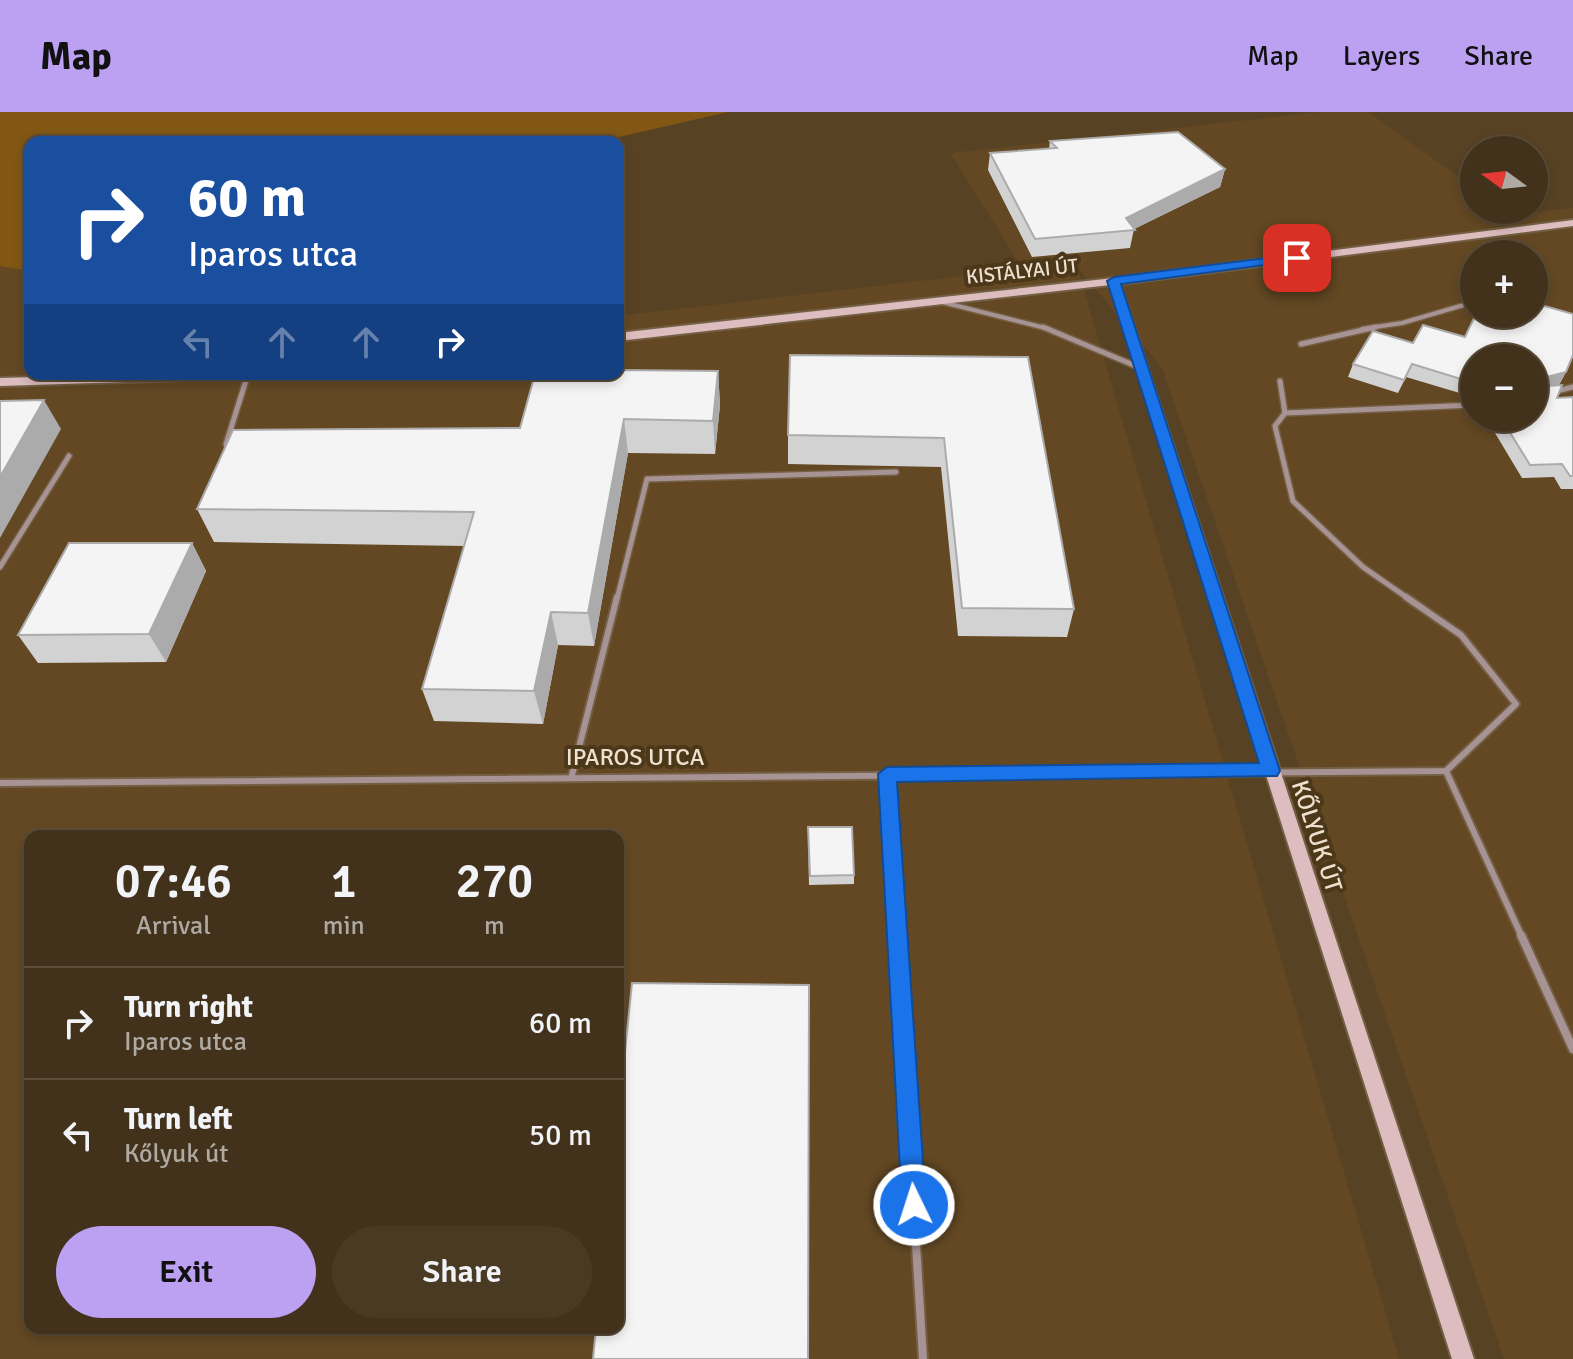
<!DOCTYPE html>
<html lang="en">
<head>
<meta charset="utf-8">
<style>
  :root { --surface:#42321b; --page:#493a24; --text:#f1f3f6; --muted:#aeaaa3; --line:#5a4d3a; --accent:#bca0f2 }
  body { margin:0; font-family:Signika,sans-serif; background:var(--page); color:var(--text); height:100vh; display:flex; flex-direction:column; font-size:30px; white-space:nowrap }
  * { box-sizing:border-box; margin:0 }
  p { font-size:26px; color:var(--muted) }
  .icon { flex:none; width:44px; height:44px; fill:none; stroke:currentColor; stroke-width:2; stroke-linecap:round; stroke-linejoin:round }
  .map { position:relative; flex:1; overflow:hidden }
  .details { position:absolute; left:24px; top:718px; width:600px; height:504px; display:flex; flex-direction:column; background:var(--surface); border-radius:16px; box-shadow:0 4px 12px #0003,0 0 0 2px var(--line) }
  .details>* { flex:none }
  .hud { position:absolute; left:24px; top:24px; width:600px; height:244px; border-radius:16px; box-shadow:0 4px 12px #0003,0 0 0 2px var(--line); background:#1a4fa0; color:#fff; overflow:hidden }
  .needle { width:52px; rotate:285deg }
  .controls { position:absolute; left:1460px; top:24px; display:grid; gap:16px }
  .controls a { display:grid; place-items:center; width:88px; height:88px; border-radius:50%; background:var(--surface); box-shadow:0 4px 12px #0003,0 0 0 2px var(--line); font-size:40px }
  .pin { position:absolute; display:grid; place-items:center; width:68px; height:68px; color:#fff; margin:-34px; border-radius:16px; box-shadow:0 4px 12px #0006 }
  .me { position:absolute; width:88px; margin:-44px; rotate:356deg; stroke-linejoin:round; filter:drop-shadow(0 0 6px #0008) }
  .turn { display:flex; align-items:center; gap:28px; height:168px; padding:0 32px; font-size:36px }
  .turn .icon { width:104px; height:104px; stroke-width:2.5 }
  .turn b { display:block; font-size:56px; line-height:68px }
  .lanes { display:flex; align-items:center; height:76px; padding:0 32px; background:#0003; justify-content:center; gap:40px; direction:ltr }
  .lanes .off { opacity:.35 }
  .eta { display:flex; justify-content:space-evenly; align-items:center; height:136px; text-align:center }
  .eta b { font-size:48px; font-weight:600; line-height:56px }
  .cta { display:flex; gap:16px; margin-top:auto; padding:16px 32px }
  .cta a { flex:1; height:92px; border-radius:48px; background:var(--accent); color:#111; font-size:32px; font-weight:600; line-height:92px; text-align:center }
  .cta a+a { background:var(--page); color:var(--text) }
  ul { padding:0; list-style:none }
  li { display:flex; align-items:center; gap:24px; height:112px; padding:0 32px; border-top:2px solid var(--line) }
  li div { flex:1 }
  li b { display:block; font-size:30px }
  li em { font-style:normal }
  header { display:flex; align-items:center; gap:48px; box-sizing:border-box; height:112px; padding:0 40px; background:var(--accent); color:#111 }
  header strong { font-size:38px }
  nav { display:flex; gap:44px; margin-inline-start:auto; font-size:28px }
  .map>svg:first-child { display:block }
  .built { fill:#634823; fill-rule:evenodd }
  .green { fill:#815713 }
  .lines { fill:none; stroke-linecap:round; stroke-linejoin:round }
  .lane-far3-casing { stroke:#735f43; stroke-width:7 }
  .lane-far2-casing { stroke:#735f43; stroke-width:8 }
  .lane-far1-casing { stroke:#735f43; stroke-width:10 }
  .lane-casing { stroke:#735f43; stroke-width:12 }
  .secondary-casing { stroke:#735f43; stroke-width:4 }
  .lane-far3 { stroke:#a79294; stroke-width:4 }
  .lane-far2 { stroke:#a79294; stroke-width:5 }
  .lane-far1 { stroke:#a79294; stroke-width:6 }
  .lane { stroke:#a79294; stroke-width:8 }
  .secondary { fill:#ddbdbf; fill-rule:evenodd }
  .wall { fill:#d2d2d2 }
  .shaded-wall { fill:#ababab }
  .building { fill:#f4f4f4; stroke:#ababab; stroke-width:2 }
  .route { fill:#1a73e8; stroke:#114b97; stroke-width:2 }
  .labels { text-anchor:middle; stroke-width:8; stroke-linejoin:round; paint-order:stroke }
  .far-street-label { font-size:20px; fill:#eee1d0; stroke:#4d3719 }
  .street-label { font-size:24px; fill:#eee1d0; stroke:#4d3719 }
</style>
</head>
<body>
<header>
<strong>Map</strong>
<nav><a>Map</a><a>Layers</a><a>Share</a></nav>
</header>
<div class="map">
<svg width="1573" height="1247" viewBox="0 0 1573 1247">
  <rect width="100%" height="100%" fill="#584224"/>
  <!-- built -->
  <path class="built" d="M1320,0h48l106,76v22h30l7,4 62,-6v1151h-69l-342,-991 -85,-101 322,1092h-1399v-1093l30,5v103h588v-58l405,-47 -73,-116zM1474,142h60v60h-60zM1474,246h60v60h-60zM30,724h588v492h-588z"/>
  <!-- green -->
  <path class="green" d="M0,0h728l-131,30h-567v129l-30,-5z"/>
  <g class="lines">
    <!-- lane-far3 casing -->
    <g class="lane-far3-casing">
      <g id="lane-far3">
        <path d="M942,190l107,27"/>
        <path d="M1362,217l40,-6 72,-21"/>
      </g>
    </g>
    <!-- lane-far2 casing -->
    <g class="lane-far2-casing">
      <g id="lane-far2">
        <path d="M1043,215l100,42"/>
        <path d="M1301,232l75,-17"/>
        <path d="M1280,269l5,32"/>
        <path d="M1553,280l20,-5"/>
        <path d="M233,332h-7l22,-70"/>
        <path d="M0,455l69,-111"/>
        <path d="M617,487l30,-120 249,-7"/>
        <path d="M1409,487l-46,-32 -70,-66 -18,-75 10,-13 189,-8"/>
      </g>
    </g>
    <!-- lane-far1 casing -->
    <g class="lane-far1-casing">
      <g id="lane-far1">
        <path d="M1446,659l76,166"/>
        <path d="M887,662l10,163"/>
        <path d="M572,663l45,-178"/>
        <path d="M0,671l1446,-12 70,-67 -55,-69 -55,-38"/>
      </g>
    </g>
    <!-- lane casing -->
    <g class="lane-casing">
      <g id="lane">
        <path d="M897,823l26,424"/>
        <path d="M1521,823l52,114"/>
      </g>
    </g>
    <!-- secondary casing -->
    <g class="secondary-casing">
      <g id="secondary">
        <path d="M1573,108v6l-453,58 354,1075h-22l-342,-1074 -492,56v-8l496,-55z"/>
        <path d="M137,262h120l-6,4 -251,8v-8z"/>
      </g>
    </g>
    <!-- lane-far3 -->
    <use href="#lane-far3" class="lane-far3"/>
    <!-- lane-far2 -->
    <use href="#lane-far2" class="lane-far2"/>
    <!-- lane-far1 -->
    <use href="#lane-far1" class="lane-far1"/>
    <!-- lane -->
    <use href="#lane" class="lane"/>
    <!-- secondary -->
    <use href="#secondary" class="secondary"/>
  </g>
  <!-- wall -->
  <g class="wall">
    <path d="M1050,29l175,28 -5,18 -86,42 -4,19 -98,9 -44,-87 2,-17 59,-4z"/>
    <path d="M1413,231l153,29 -7,13 -2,13 16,-1v92h-12l-7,-12 -32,1 -36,-60h48l-60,-60v41l-1,-2 -67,-20 -8,16 -50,-16 5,-13z"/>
    <path d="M1028,245l46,252 -7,28 -109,-1 -17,-169 -153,-3v-29z"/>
    <path d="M718,259l2,34 -5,49 -87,-1 -34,193 -36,-1 -15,79 -109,-3 -12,-32 43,-143 -251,-4 -17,-33 323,-81z"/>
    <path d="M192,431l14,28 -40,91 -128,1 -20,-28z"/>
    <path d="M808,724l46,39v9l-45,1z"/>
  </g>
  <!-- shaded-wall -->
  <g class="shaded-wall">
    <path d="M1225,57l-5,18 -88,43 -6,-12z"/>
    <path d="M718,259l2,34 -5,49 -2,-33z"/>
    <path d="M1566,260l-7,13 -25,6 5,-12z"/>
    <path d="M44,288l17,29 -61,109v-61z"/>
    <path d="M624,307l4,34 -34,193 -6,-33z"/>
    <path d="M192,431l14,28 -40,91 -17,-28z"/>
    <path d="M551,500l7,33 -15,79 -9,-33z"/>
  </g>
  <!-- building -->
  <g class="building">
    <path d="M1178,20l47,37 -99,49 9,12 -100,9 -45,-86 67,-5 -7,-7z"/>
    <path d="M1534,191l39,11v41l-7,17 -27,7 -2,8 25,-2 -5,13 16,-1v79h-3l-8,-12 -32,1 -29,-47h33v-60h-60v25l-62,-19 -8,16 -51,-16 20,-33 40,12 10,-18 42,12 11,-23h58z"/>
    <path d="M790,243l238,2 46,252 -112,-1 -18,-170 -156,-3z"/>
    <path d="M618,258l100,1 -5,50 -89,-2 -36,194 -37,-1 -17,79 -112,-2 52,-177 -277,-3 36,-79 287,-2 15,-54h83z"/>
    <path d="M44,288l-44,77v-76z"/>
    <path d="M69,431h123l-43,91 -131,1z"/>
    <path d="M808,715h44l2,48 -44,1z"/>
    <path d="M632,871l177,2 -1,374h-215l3,-31h22v-208z"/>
  </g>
  <!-- route -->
  <path class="route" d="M1297,142l5,1v5l-181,24 159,487 -3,5 -380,6 29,423 -4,9 -8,3 -9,-3 -3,-9 -24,-431 9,-7 372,-4 -152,-482 7,-4z"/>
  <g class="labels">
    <!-- far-street labels -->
    <g class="far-street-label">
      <text transform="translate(1022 159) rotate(-6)" y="7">KISTÁLYAI ÚT</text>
    </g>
    <!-- street labels -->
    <g class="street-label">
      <text x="635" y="653">IPAROS UTCA</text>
      <text transform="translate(1317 724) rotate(72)" y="8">KŐLYUK ÚT</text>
    </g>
  </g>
</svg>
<div class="controls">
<a><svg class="needle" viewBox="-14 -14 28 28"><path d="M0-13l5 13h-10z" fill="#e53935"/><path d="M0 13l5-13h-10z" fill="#aeaaa3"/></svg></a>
<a>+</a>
<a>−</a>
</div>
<div class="pin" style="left:1297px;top:146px;background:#d93025"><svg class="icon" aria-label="arrive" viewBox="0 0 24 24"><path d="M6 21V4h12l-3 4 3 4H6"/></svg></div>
<svg class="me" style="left:914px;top:1093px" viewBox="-20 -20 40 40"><circle r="17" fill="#1a73e8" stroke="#fff" stroke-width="3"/><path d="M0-11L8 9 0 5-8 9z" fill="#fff"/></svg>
<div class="hud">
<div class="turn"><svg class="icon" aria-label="right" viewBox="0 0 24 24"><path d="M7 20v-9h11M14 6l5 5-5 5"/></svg><div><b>60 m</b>Iparos utca</div></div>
<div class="lanes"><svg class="icon off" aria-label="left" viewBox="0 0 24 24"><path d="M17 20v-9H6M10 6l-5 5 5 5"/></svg><svg class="icon off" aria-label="ahead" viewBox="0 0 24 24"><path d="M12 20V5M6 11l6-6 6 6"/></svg><svg class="icon off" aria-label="ahead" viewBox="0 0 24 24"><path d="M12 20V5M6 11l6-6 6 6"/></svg><svg class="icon" aria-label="right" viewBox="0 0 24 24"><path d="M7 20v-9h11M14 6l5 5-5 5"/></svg></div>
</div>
<section class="details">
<div class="eta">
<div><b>07:46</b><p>Arrival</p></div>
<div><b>1</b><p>min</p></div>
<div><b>270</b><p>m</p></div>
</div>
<ul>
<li><svg class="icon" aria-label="right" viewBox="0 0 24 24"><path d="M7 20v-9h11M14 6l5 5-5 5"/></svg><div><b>Turn right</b><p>Iparos utca</p></div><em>60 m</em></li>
<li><svg class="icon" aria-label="left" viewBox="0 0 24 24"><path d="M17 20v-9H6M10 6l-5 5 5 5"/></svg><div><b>Turn left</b><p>Kőlyuk út</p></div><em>50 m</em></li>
</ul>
<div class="cta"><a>Exit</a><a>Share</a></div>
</section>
</div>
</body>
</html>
